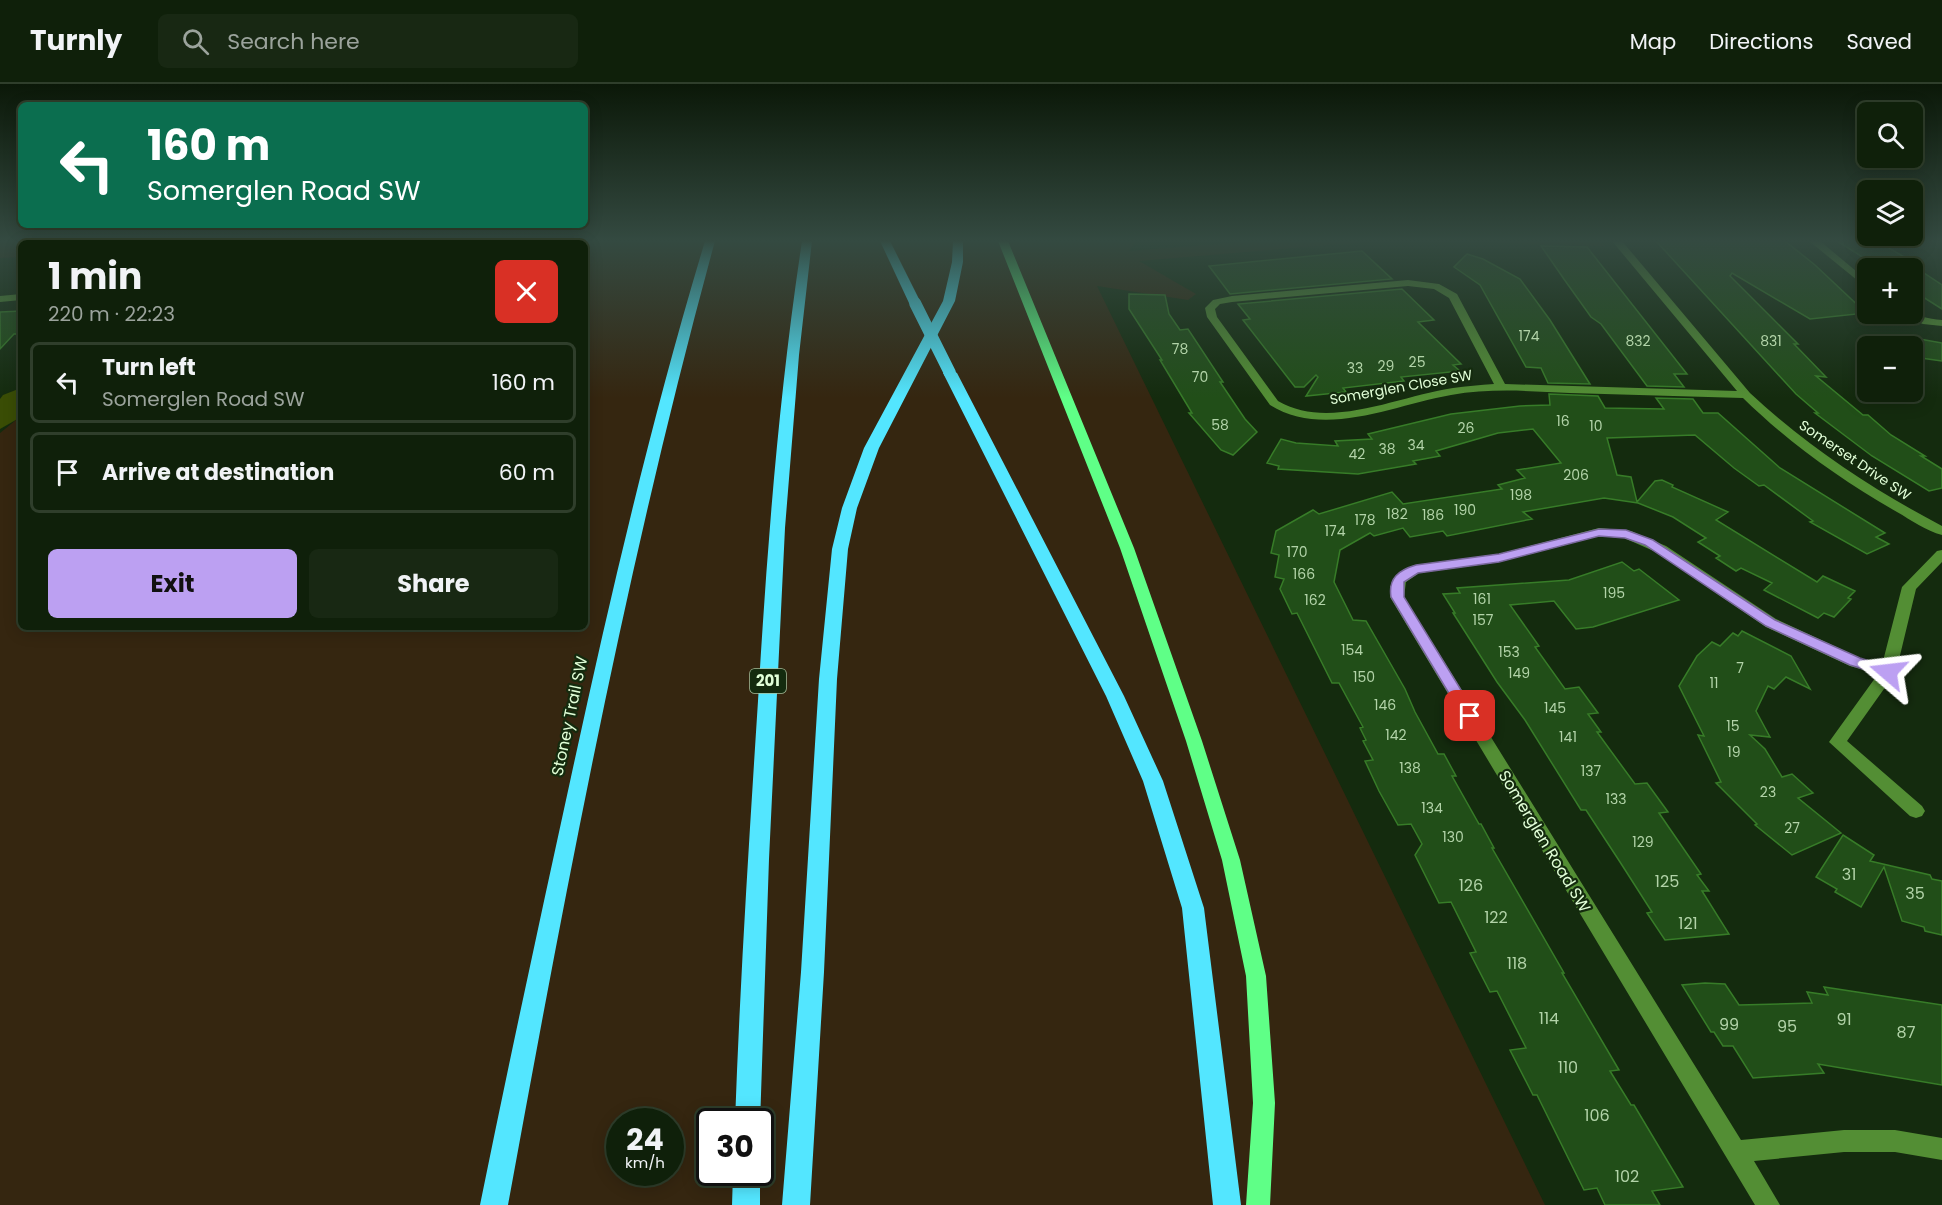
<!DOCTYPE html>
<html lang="en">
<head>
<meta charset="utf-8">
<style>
  :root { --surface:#0f200a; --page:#182813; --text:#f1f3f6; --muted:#9ba39c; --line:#2f3e2b; --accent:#bca0f2 }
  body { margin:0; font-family:Poppins,sans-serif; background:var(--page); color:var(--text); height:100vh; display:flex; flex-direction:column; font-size:22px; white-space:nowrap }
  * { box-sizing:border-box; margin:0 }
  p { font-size:20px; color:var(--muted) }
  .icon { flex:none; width:33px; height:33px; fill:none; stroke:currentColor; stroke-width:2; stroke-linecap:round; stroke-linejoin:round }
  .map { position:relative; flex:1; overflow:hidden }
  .panel { position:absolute; left:18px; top:156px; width:570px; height:390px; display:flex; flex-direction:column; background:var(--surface); border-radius:9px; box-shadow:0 3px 15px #0003,0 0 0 2px var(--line) }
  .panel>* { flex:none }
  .guide { position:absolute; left:18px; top:18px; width:570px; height:126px; border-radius:9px; box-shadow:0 3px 15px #0003,0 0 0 2px var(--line); background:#0b6e4f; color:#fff; overflow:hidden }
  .controls { position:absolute; left:1857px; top:18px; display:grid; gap:12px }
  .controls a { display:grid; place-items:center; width:66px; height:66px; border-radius:9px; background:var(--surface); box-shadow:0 3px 15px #0003,0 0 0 2px var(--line); font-size:30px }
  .speed { position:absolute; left:606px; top:1024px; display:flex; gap:12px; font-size:30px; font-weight:700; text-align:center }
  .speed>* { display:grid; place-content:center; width:78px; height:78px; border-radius:50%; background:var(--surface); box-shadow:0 3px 15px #0003,0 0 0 2px var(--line); line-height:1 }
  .speed small { font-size:15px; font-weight:400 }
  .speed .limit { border:3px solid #111; border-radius:9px; background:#fff; color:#111 }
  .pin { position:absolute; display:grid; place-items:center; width:51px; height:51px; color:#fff; margin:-26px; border-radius:12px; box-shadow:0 3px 9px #0006 }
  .me { position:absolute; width:66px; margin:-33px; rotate:287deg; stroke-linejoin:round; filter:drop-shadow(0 0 4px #0008) }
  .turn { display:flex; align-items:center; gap:21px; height:126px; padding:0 30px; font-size:27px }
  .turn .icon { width:78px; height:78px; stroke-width:2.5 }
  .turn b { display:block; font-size:42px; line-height:51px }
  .round { display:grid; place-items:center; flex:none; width:63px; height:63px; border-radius:9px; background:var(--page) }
  .head { display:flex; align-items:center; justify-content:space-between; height:102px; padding:0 30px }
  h1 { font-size:36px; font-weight:700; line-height:45px }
  .action { display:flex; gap:12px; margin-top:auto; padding:12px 30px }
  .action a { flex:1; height:69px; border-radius:9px; background:var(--accent); color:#111; font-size:24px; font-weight:700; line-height:69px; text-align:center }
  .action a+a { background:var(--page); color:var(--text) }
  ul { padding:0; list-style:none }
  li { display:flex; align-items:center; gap:18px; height:81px; margin:0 12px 9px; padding:0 18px; border:3px solid var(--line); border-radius:9px }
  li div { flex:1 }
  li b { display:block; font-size:22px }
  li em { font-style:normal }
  header { display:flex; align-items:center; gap:36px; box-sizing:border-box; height:84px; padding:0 30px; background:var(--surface); border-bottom:2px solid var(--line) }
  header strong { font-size:28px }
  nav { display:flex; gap:33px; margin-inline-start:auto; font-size:21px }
  .search { width:420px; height:54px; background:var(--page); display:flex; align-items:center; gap:15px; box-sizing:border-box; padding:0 21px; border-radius:9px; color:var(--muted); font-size:22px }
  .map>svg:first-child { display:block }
  .green { fill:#352610; fill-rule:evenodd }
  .water { fill:#3a4d05 }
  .building { fill:#214e18; stroke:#377c28; stroke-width:1.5 }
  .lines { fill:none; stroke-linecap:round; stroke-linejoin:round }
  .minor { fill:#538e34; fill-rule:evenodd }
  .major { fill:#5fff87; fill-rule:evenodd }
  .highway { fill:#53e6ff; fill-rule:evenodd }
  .highway-bridge { stroke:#53e6ff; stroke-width:12 }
  .route { fill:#bca0f2; stroke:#7a689d; stroke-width:1.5 }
  .labels { text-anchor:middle; stroke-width:4.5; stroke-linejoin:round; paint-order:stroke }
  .number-label { font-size:14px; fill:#b2d3a8 }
  .far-street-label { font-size:14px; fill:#e2ffd8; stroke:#142b0e }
  .shield { fill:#142b0e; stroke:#a4bf9b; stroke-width:1.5 }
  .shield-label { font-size:15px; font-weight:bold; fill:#e2ffd8 }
  .street-label { font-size:16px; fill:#e2ffd8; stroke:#142b0e }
  .near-number-label { font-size:16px; fill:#b2d3a8 }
</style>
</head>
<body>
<header>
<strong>Turnly</strong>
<div class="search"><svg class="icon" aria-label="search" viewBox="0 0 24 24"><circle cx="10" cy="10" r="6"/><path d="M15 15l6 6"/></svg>Search here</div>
<nav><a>Map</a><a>Directions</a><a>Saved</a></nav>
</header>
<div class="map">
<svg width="1942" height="1121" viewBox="0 0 1942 1121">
  <rect width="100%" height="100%" fill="#142b0e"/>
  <!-- green -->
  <g class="green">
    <path d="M20,157h112l-2,2h-109v14l-21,1v-16z"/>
    <path d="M233,157h903l-7,10 127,-10h122l-239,20 57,33 -8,6 -91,-14 448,919h-1545v-772l21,-17v211h564v-384h-355zM620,1038h50v51h-50zM710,1038h50v51h-50z"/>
    <path d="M1451,157h150l4,5z"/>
  </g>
  <!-- water -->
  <path class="water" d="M21,304v29l-21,12v-30l3,-4z"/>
  <!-- building -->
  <g class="building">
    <path d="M1656,157h129l30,24 51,48 -56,6 -78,-46 -2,3 68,68h-4l32,33 -10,-1 47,39h5l23,20 34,21h-4l21,13v19l-13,3 -57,-35 -57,-43h3l-22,-19z"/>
    <path d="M1837,157h40l41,24h-2l7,4h-5l24,16v24l-30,-19v-22h-32z"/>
    <path d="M1541,162l46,1 100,127h-13l10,13 -37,-1 -46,-62 -10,-7 -25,-35z"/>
    <path d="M1362,167l30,28 -162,15 -21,-28z"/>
    <path d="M1467,170l16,5 37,20 30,41 40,64 -42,-1 -7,-15 -15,-1 -46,-82 -26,-18z"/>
    <path d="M1402,205l32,31 -16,2 43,42 -8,1 7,6 -59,6 3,4 -61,7 3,4 -40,4 12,-19 -2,-2 -12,12h-9l-52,-67 7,-1 -12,-15z"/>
    <path d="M1129,210l36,1 4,19 11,16 8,-1 35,53h-3l25,37 12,13 -24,23 -12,-5 -32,-37h3l-32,-53h2l-33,-51z"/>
    <path d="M21,227v23h-7l-14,15v-37z"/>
    <path d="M1914,254l28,5v18l-21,-3z"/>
    <path d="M1549,310l49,2 7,12 59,1 -8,-11 37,1 10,14h15l62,55 105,65 -9,4 13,7 -22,10 -57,-32 3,-1 -49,-36 -5,1 -25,-18 -39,-33 -88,3 10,37 14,2 6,25 18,-21 7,-1 11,5 -1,2 56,25 -12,8 101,62 6,-6 32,15 -7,7 3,1 -17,18 -10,-4 -6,5 -54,-28 8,-7 -31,-15 -5,3 -20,-13 4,-2 -22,-14 8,-4 -33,-21 -35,-14 -34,-5 -81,14 9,7 -85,17 -4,-5 -33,6 -7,-9 -29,8 -4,-3 -30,17 -6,32 19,38 13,1 39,68 10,23 23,42h6l12,22h-4l27,48h2l13,24h-2l72,125h-2l57,97 -9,1 21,34h3l49,82 -31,4 8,14h-55l-8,-17 -13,2 -47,-95h-4l-23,-45 16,-2 -29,-57 -7,1 -20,-39 6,-1 -25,-50 -12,1 -24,-48 7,-11 -11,-20 -13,1 -19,-34 -14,-30 8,-1 -10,-19 3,-1 -6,-12 3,-1 -24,-44h-7l-35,-70 -5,1 -12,-25 4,-10 -9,-2 4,-22 -8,-2 5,-22 37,-21 6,4 73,-22 11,12 99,-15 -4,-4 27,-7 -8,-8 44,-7 -28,-34 -35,4 -62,18 4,5 -27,5 3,3 -58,10 -80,-5 1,-3 -12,-3 14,-24 15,4 42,3 -3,-5 37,-2 -4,-5 83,-20 69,-8 30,-1z"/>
    <path d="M1622,478l12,9 5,-2 40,31 -86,27 -17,2 -22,-28 -44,4 29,41 -4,1 30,42 14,-2 19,26 -10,1 13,18h-4l38,52 12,-1 21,29 -9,1 42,61 -4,1 12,16h-7l27,43 -64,6 -18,-27 5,-1 -32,-50 -34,-52h-5l-56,-90 -28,-38 -44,-69h2l-12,-19 17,-1 -3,-5 112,-8z"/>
    <path d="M1742,547l49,25 19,33 -24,-12 -12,12 -6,-3 -12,25 14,26 -20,-2 15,14 17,28 10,-3 21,19 -15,5 43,35 -49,22 -37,-30 2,-1 -41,-41 5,-1 -23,-47 6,1 -25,-50 18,-30 15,-14 8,4 13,-13 5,3z"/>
    <path d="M1843,751l31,20 -4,6 60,14 2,4 10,2v54l-17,-4 -1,-4 -22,-6 -18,-54 -23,40 -26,-15 2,-3 -21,-12z"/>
    <path d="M1705,899l20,1 14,21 73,-2 -5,-11 21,3 -4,-8 118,18v80l-124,-21 6,9 -71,5 -20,-32h-10l-9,-14h-3l-29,-47z"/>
  </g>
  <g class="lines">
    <!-- minor -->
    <g class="minor">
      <path d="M1612,157h10l128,152c58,54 122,96 192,133v9c-16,-4 -31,-15 -45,-23 -56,-32 -108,-69 -154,-114 -58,-2 -116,-3 -173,-5 -40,-2 -80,-5 -119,2 -58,10 -126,44 -181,10l-63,-88 -2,-9 8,-8 19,-4 176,-16 31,4 18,10 48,90 232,7zM1408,202l26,3 15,9 45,86c-14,1 -28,2 -41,4 -55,8 -124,43 -175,13l-61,-84 -2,-8 5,-5 12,-2z"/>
      <path d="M1809,157h11l48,40v8z"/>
      <path d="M21,210v6l-21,2v-6z"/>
      <path d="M1897,230c15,-2 29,5 45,6v6l-19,-2z"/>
      <path d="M1599,444l32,3 35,15 110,73 84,39 22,7 20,-78 35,-36 5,-1v12l-26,27 -20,83 -49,69 75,65 3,5 -3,5 -6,2 -6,-2 -81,-74 49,-68 -28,-8 -84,-39 -110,-75 -32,-14 -25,-2 -100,26 -80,11 -13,9 -2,15 337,543 103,-10h51l47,8v22l-47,-8h-51l-90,9 26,44h-25l-365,-608v-10l6,-11 15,-10 88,-12z"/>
    </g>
    <!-- major -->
    <path class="major" d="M998,157h10l126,307 68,193 38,119 26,116 9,127 -5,102h-24l7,-102 -7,-127 -24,-116 -36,-119 -66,-193z"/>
    <!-- highway -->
    <g class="highway">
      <path d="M705,157h10c-87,317 -148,641 -207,964h-28c29,-143 60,-286 91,-428 39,-180 81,-360 134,-536z"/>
      <path d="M802,157h10l-13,114 -14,173 -16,331 -9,265 -25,-2c5,-140 14,-281 23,-421 9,-154 21,-308 44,-460z"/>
      <path d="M880,157h10l31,62 -2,3 -4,1 -6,-4z"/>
      <path d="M953,157h10v21l-8,39 -76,147 -22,60 -9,41 -11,130 -13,293 -14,233h-28l19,-233 18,-293 13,-130 10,-41 22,-60 79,-147 9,-39z"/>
      <path d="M950,285l7,4 167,323 39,85 41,127 37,297h-28l-31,-297 -39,-127 -37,-85 -163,-323z"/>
      <path d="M733,1089h27v32h-28z"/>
    </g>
    <!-- highway-bridge -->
    <path class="highway-bridge" d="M915,219l35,70"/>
  </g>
  <!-- sky -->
  <linearGradient id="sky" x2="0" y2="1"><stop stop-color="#0b1808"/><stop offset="0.5" stop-color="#344a41"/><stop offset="1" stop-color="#344a41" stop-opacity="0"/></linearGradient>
  <rect width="1942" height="314" fill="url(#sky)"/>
  <!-- route -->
  <path class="route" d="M1599,445l27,1 27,10 122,80 85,38 33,10 2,4 -7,5 -38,-12 -84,-39 -121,-81 -20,-7 -26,-2 -100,26 -81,11 -14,9v15l73,119 -2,4h-10l-74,-123c-3,-19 8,-27 25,-32l83,-11z"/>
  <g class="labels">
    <!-- number labels -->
    <g class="number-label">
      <text x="1529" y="257">174</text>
      <text x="1638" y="262">832</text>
      <text x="1771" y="262">831</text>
      <text x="1180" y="270">78</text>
      <text x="1417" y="283">25</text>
      <text x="1386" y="287">29</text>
      <text x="1355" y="289">33</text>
      <text x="1200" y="298">70</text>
      <text x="1563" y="342">16</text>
      <text x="1220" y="346">58</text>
      <text x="1596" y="347">10</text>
      <text x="1466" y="349">26</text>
      <text x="1416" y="366">34</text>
      <text x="1387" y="370">38</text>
      <text x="1357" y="375">42</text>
      <text x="1576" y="396">206</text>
      <text x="1521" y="416">198</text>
      <text x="1465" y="431">190</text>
      <text x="1397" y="435">182</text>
      <text x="1433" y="436">186</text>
      <text x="1365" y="441">178</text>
      <text x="1335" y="452">174</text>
      <text x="1297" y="473">170</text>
      <text x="1304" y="495">166</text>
      <text x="1614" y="514">195</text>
      <text x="1482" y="520">161</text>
      <text x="1315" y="521">162</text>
      <text x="1483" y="541">157</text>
      <text x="1352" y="571">154</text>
      <text x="1509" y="573">153</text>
      <text x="1740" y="589">7</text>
      <text x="1519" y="594">149</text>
      <text x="1364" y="598">150</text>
      <text x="1714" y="604">11</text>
      <text x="1385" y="626">146</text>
      <text x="1555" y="629">145</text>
      <text x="1733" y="647">15</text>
      <text x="1396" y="656">142</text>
      <text x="1568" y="658">141</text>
      <text x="1734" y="673">19</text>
      <text x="1410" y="689">138</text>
      <text x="1591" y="692">137</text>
      <text x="1768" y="713">23</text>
      <text x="1616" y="720">133</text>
      <text x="1432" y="729">134</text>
      <text x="1792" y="749">27</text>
      <text x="1453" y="758">130</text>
      <text x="1643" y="763">129</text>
    </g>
    <!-- far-street labels -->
    <g class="far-street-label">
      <text transform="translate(1401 303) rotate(-10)" y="5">Somerglen Close SW</text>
      <text transform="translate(1855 376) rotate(34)" y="5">Somerset Drive SW</text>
    </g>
    <!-- shield labels -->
    <rect class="shield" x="750" y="585" width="36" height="24" rx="4.5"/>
    <g class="shield-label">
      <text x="768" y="602">201</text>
    </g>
    <!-- street labels -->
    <g class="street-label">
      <text transform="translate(569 632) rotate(-78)" y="6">Stoney Trail SW</text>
      <text transform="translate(1545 757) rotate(59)" y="6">Somerglen Road SW</text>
    </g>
    <!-- near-number labels -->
    <g class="near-number-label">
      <text x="1849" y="796">31</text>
      <text x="1667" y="803">125</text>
      <text x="1471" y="807">126</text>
      <text x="1915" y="815">35</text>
      <text x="1496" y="839">122</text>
      <text x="1688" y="845">121</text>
      <text x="1517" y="885">118</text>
      <text x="1549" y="940">114</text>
      <text x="1844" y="941">91</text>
      <text x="1729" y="946">99</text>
      <text x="1787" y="948">95</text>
      <text x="1906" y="954">87</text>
      <text x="1568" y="989">110</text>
      <text x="1597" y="1037">106</text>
      <text x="1627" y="1098">102</text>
    </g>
  </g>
</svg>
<div class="controls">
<a><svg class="icon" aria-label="search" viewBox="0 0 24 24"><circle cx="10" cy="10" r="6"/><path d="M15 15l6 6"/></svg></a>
<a><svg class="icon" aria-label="layers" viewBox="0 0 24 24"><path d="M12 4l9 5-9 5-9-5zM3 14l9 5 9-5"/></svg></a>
<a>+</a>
<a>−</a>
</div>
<div class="speed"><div>24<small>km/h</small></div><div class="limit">30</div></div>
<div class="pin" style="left:1470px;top:632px;background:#d93025"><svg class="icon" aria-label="arrive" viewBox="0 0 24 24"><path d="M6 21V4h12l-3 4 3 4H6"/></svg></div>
<svg class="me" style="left:1888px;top:588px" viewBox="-20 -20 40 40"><path d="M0-17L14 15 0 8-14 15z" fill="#bca0f2" stroke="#fff" stroke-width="4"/></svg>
<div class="guide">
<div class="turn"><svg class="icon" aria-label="left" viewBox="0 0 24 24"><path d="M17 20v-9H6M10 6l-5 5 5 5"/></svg><div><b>160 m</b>Somerglen Road SW</div></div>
</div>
<section class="panel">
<div class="head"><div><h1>1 min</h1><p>220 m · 22:23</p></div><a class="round" style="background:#d93025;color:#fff"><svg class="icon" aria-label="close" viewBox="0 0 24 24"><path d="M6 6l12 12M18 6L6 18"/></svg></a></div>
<ul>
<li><svg class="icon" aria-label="left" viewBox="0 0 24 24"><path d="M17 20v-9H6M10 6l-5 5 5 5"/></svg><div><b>Turn left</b><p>Somerglen Road SW</p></div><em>160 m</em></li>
<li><svg class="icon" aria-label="arrive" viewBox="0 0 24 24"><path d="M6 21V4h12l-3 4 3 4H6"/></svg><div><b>Arrive at destination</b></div><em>60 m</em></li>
</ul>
<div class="action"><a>Exit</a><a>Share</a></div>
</section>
</div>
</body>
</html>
